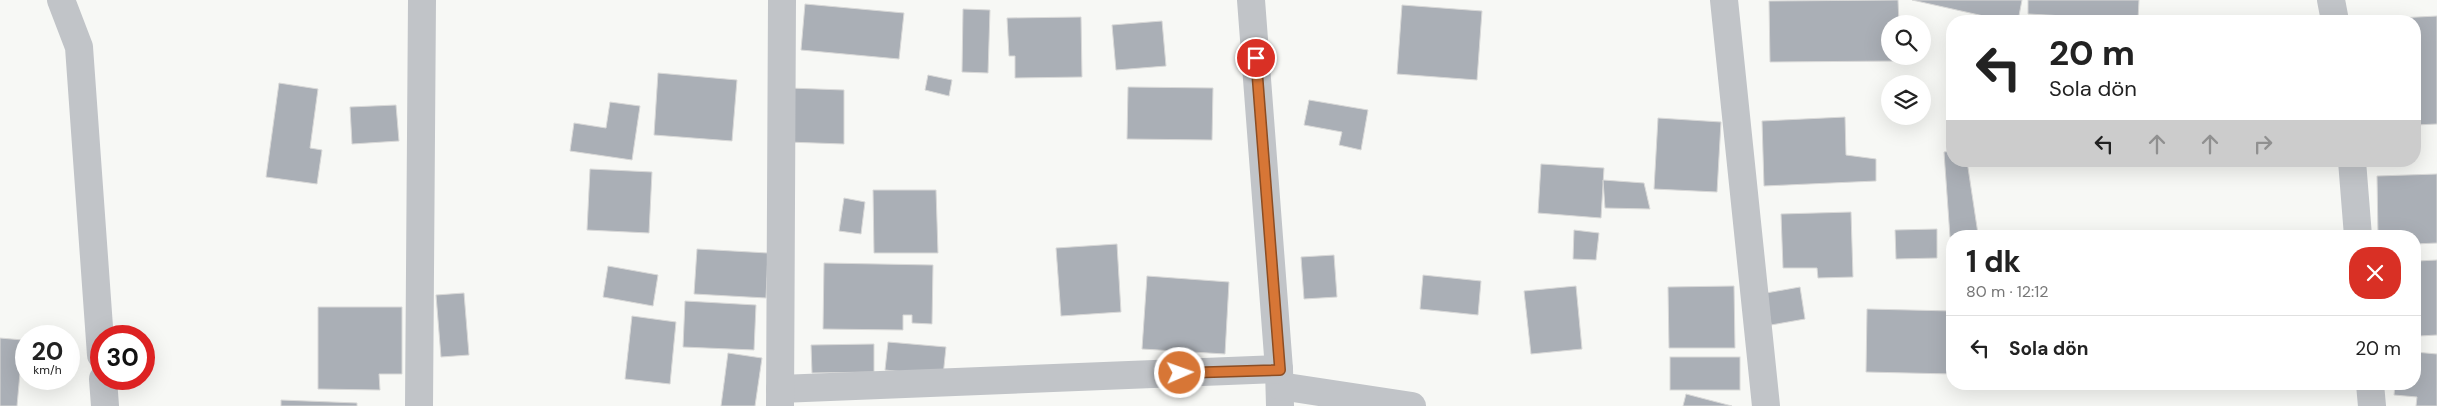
<!DOCTYPE html>
<html lang="tr">
<head>
<meta charset="utf-8">
<style>
  :root { --surface:#fff; --page:#f2f2f2; --text:#222; --muted:#767676; --line:#e0e0e0 }
  body { margin:0; font-family:"DM Sans",sans-serif; background:var(--page); color:var(--text); height:100vh; display:flex; flex-direction:column; font-size:19px; white-space:nowrap }
  * { box-sizing:border-box; margin:0 }
  p { font-size:16px; color:var(--muted) }
  .icon { flex:none; width:28px; height:28px; fill:none; stroke:currentColor; stroke-width:2; stroke-linecap:round; stroke-linejoin:round }
  .map { position:relative; flex:1; overflow:hidden }
  .drawer { position:absolute; left:1946px; top:230px; width:475px; height:160px; display:flex; flex-direction:column; background:var(--surface); border-radius:20px; box-shadow:0 5px 20px #0002 }
  .drawer>* { flex:none }
  .guide { position:absolute; left:1946px; top:15px; width:475px; height:152px; border-radius:20px; box-shadow:0 5px 20px #0002; background:#fff; color:var(--text); overflow:hidden }
  .fabs { position:absolute; left:1881px; top:15px; display:grid; gap:10px }
  .fabs a { display:grid; place-items:center; width:50px; height:50px; border-radius:50%; background:var(--surface); box-shadow:0 5px 20px #0002; font-size:25px }
  .speed { position:absolute; left:15px; top:325px; display:flex; gap:10px; font-size:25px; font-weight:700; text-align:center }
  .speed>* { display:grid; place-content:center; width:65px; height:65px; border-radius:50%; background:var(--surface); box-shadow:0 5px 20px #0002; line-height:1 }
  .speed small { font-size:12px; font-weight:400 }
  .speed .limit { border:8px solid #d22; background:#fff; color:#111 }
  .pin { position:absolute; display:grid; place-items:center; width:42px; height:42px; color:#fff; margin:-21px; border:2px solid #fff; border-radius:50%; box-shadow:0 1px 5px #0007 }
  .me { position:absolute; width:55px; margin:-28px; rotate:88deg; stroke-linejoin:round; filter:drop-shadow(0 0 4px #0008) }
  .turn { display:flex; align-items:center; gap:18px; height:105px; padding:0 20px; font-size:22px }
  .turn .icon { width:65px; height:65px; stroke-width:2.5 }
  .turn b { display:block; font-size:35px; line-height:42px }
  .lanes { display:flex; align-items:center; height:48px; padding:0 20px; background:#0003; justify-content:center; gap:25px; direction:ltr }
  .lanes .off { opacity:.35 }
  .round { display:grid; place-items:center; flex:none; width:52px; height:52px; border-radius:20px; background:var(--page) }
  .headline { display:flex; align-items:center; justify-content:space-between; height:85px; padding:0 20px }
  h1 { font-size:30px; font-weight:700; line-height:38px }
  ul { padding:0; list-style:none }
  li { display:flex; align-items:center; gap:15px; height:65px; padding:0 20px; border-top:1px solid var(--line) }
  li div { flex:1 }
  li b { display:block; font-size:19px }
  li em { font-style:normal }
  .map>svg:first-child { display:block }
  .building { fill:#aaafb6; stroke:#d9d9d8 }
  .lines { fill:none; stroke-linecap:round; stroke-linejoin:round }
  .minor { stroke:#c1c4c8; stroke-width:28 }
  .route-casing { stroke:#8c4d23; stroke-width:12 }
  .route { stroke:#d77636; stroke-width:9 }
</style>
</head>
<body>
<div class="map">
<svg width="2437" height="406" viewBox="0 0 2437 406">
  <rect width="100%" height="100%" fill="#f7f8f5"/>
  <!-- building -->
  <g class="building">
    <path d="M1898,0l1,24h-9v32h9v5l-129,1 -1,-61z"/>
    <path d="M1912,0h110l-4,21h-12z"/>
    <path d="M2028,0h111l-1,20 -110,-6z"/>
    <path d="M805,4l99,9 -5,46 -98,-9z"/>
    <path d="M1402,5l80,6 -5,69 -80,-6z"/>
    <path d="M963,9l27,1 -2,63 -26,-1z"/>
    <path d="M2437,16v108l-22,1v-104l-54,-1z"/>
    <path d="M1081,17l1,60 -67,1v-22h-6l-2,-38z"/>
    <path d="M1162,21l4,45 -50,4 -4,-45z"/>
    <path d="M658,73l79,7 -5,61 -78,-6z"/>
    <path d="M928,75l24,5 -3,16 -24,-6z"/>
    <path d="M279,83l39,6 -8,59 12,2 -5,34 -51,-7z"/>
    <path d="M1128,87l85,1 -1,52 -85,-1z"/>
    <path d="M789,88l55,2v54l-57,-2z"/>
    <path d="M1309,100l59,10 -7,40 -22,-5 3,-13 -38,-7z"/>
    <path d="M610,102l30,4 -8,54 -62,-9 4,-28 32,5z"/>
    <path d="M396,105l3,36 -47,3 -2,-37z"/>
    <path d="M1845,117l1,38 30,4v22l-112,5 -2,-65z"/>
    <path d="M1658,118l63,4 -4,70 -63,-3z"/>
    <path d="M1952,151v10h15l11,73 -28,3 -6,-85z"/>
    <path d="M1541,164l63,4 -3,50 -63,-5z"/>
    <path d="M590,169l62,3 -3,61 -62,-3z"/>
    <path d="M2437,174v69l-22,1v-8h-37l-1,-60z"/>
    <path d="M1603,180l41,3 6,26 -45,-1z"/>
    <path d="M873,190h63l2,63h-64z"/>
    <path d="M844,198l21,4 -4,32 -22,-3z"/>
    <path d="M1851,212l2,65 -35,1 -1,-10h-34l-2,-54z"/>
    <path d="M1937,229v29l-41,1 -1,-29z"/>
    <path d="M1574,230l25,3 -3,27 -23,-1z"/>
    <path d="M1117,244l4,68 -60,4 -5,-68z"/>
    <path d="M697,249l71,4 -2,45 -72,-4z"/>
    <path d="M1334,255l3,42 -33,2 -3,-42z"/>
    <path d="M2437,260v75l-17,1 -3,-75z"/>
    <path d="M824,263l109,2 -1,59 -20,-1v-8h-9v15l-80,-1z"/>
    <path d="M608,266l50,9 -5,31 -50,-9z"/>
    <path d="M1423,275l58,6 -3,34 -58,-6z"/>
    <path d="M1147,276l82,6 -4,72 -83,-5z"/>
    <path d="M1576,286l6,63 -51,5 -7,-63z"/>
    <path d="M1734,286l1,62h-66l-1,-61z"/>
    <path d="M1800,287l5,32 -34,6 -5,-32z"/>
    <path d="M464,293l5,62 -28,2 -5,-62z"/>
    <path d="M685,301l71,4 -2,45 -71,-3z"/>
    <path d="M318,307h84v67h-23l1,16 -62,-1z"/>
    <path d="M1867,309l85,2v63l-86,-2z"/>
    <path d="M632,316l44,6 -6,62 -45,-5z"/>
    <path d="M0,338l23,2 -6,66h-17z"/>
    <path d="M888,342l58,5 -3,29 -58,-6z"/>
    <path d="M874,344v28l-62,1 -1,-28z"/>
    <path d="M2415,352l22,2v52h-21l1,-9 -23,-2 1,-11h20z"/>
    <path d="M728,353l34,5 -7,48h-34z"/>
    <rect x="1670" y="357" width="70" height="33"/>
    <path d="M1686,394l46,12h-49z"/>
    <path d="M281,400l76,3v3h-76z"/>
  </g>
  <g class="lines">
    <!-- minor -->
    <g class="minor">
      <path d="M61,0l18,47 22,308"/>
      <path d="M1251,0l28,369 1,37"/>
      <path d="M1724,0l42,406"/>
      <path d="M2331,0l4,21"/>
      <path d="M2352,161l6,75"/>
      <path d="M103,379l2,27"/>
      <path d="M2370,384l2,22"/>
      <path d="M1280,386l132,20"/>
      <path d="M780,389l499,-20"/>
      <path d="M419,406l3,-406"/>
      <path d="M780,406l2,-406"/>
    </g>
  </g>
  <g class="lines">
    <!-- route casing -->
    <g class="route-casing">
      <path id="route" d="M1180,373l100,-3 -24,-312"/>
    </g>
    <!-- route -->
    <use href="#route" class="route"/>
  </g>
</svg>
<div class="fabs">
<a><svg class="icon" aria-label="search" viewBox="0 0 24 24"><circle cx="10" cy="10" r="6"/><path d="M15 15l6 6"/></svg></a>
<a><svg class="icon" aria-label="layers" viewBox="0 0 24 24"><path d="M12 4l9 5-9 5-9-5zM3 14l9 5 9-5"/></svg></a>
</div>
<div class="speed"><div>20<small>km/h</small></div><div class="limit">30</div></div>
<div class="pin" style="left:1256px;top:58px;background:#d93025"><svg class="icon" aria-label="arrive" viewBox="0 0 24 24"><path d="M6 21V4h12l-3 4 3 4H6"/></svg></div>
<svg class="me" style="left:1180px;top:373px" viewBox="-20 -20 40 40"><circle r="17" fill="#d77636" stroke="#fff" stroke-width="3"/><path d="M0-11L8 9 0 5-8 9z" fill="#fff"/></svg>
<div class="guide">
<div class="turn"><svg class="icon" aria-label="left" viewBox="0 0 24 24"><path d="M17 20v-9H6M10 6l-5 5 5 5"/></svg><div><b>20 m</b>Sola dön</div></div>
<div class="lanes"><svg class="icon" aria-label="left" viewBox="0 0 24 24"><path d="M17 20v-9H6M10 6l-5 5 5 5"/></svg><svg class="icon off" aria-label="ahead" viewBox="0 0 24 24"><path d="M12 20V5M6 11l6-6 6 6"/></svg><svg class="icon off" aria-label="ahead" viewBox="0 0 24 24"><path d="M12 20V5M6 11l6-6 6 6"/></svg><svg class="icon off" aria-label="right" viewBox="0 0 24 24"><path d="M7 20v-9h11M14 6l5 5-5 5"/></svg></div>
</div>
<section class="drawer">
<div class="headline"><div><h1>1 dk</h1><p>80 m · 12:12</p></div><a class="round" style="background:#d93025;color:#fff"><svg class="icon" aria-label="close" viewBox="0 0 24 24"><path d="M6 6l12 12M18 6L6 18"/></svg></a></div>
<ul>
<li><svg class="icon" aria-label="left" viewBox="0 0 24 24"><path d="M17 20v-9H6M10 6l-5 5 5 5"/></svg><div><b>Sola dön</b></div><em>20 m</em></li>
</ul>
</section>
</div>
</body>
</html>
